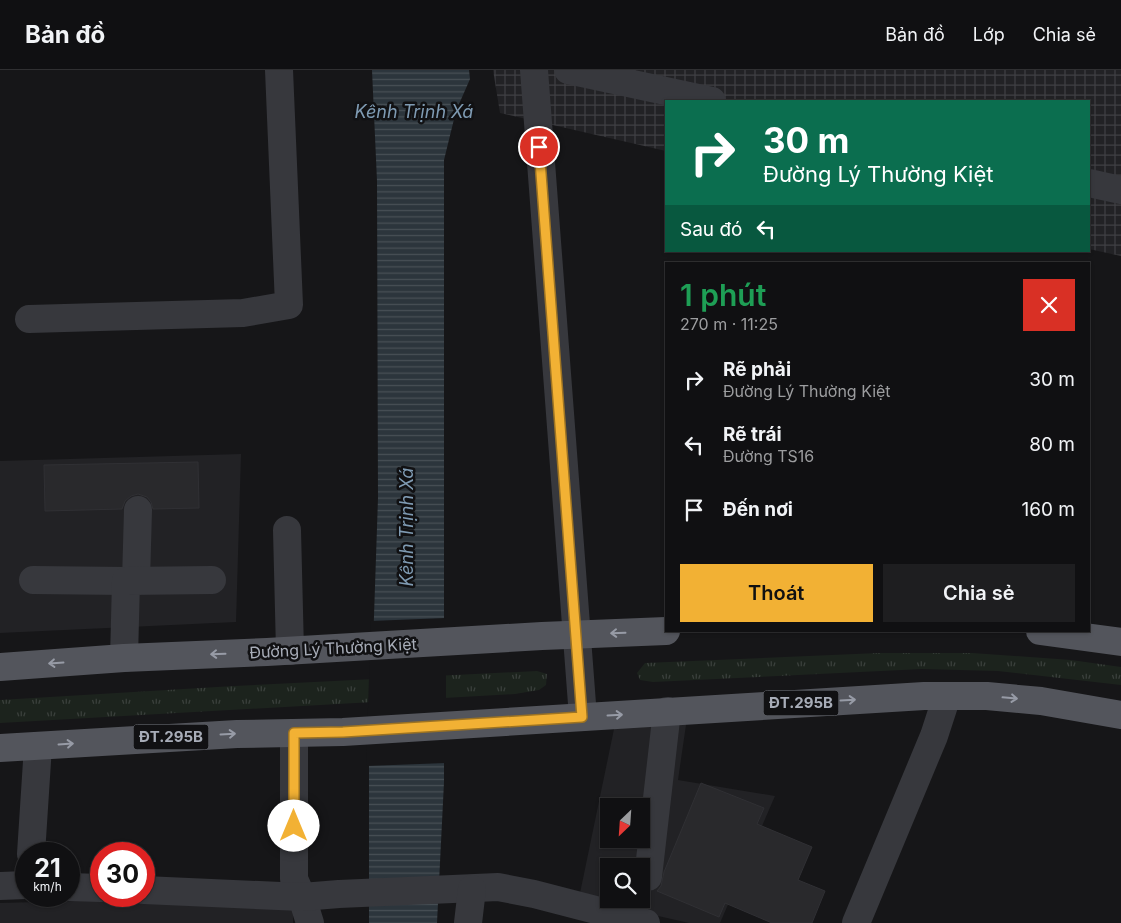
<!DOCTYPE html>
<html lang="vi">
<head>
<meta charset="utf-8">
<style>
  :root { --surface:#101012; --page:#1e1e20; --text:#f1f3f6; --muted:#9c9d9f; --line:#303032; --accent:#f2b134 }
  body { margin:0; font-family:Inter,sans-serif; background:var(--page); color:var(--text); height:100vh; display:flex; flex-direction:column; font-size:19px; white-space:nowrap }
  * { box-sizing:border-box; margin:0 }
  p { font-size:16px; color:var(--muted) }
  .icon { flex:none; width:28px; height:28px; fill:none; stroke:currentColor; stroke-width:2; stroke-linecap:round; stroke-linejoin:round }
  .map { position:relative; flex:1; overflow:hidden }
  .sheet { position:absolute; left:665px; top:192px; width:425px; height:370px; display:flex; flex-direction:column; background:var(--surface); border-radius:0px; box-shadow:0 1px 4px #0004,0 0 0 1px var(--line) }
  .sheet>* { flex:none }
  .top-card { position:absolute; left:665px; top:30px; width:425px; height:152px; border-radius:0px; box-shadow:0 1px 4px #0004,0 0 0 1px var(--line); background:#0b6e4f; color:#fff; overflow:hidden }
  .needle { width:32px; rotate:205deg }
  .tools { position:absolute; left:600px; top:728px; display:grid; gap:10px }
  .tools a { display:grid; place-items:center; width:50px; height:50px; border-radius:0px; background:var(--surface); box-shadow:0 1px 4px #0004,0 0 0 1px var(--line); font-size:25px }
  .speed { position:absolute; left:15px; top:772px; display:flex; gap:10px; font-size:25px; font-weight:700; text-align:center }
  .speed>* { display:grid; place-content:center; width:65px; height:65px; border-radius:50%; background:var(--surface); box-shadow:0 1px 4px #0004,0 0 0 1px var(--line); line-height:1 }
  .speed small { font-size:12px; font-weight:400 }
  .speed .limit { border:8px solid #d22; background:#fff; color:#111 }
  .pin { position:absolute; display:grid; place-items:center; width:42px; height:42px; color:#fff; margin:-21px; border:2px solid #fff; border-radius:50%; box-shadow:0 1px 5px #0007 }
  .me { position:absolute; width:55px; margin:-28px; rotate:0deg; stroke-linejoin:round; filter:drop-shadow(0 0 4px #0008) }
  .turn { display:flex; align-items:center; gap:18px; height:105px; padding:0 15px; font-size:22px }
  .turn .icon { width:65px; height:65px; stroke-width:2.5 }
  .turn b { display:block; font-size:35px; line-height:42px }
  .then { display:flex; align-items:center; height:48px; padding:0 15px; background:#0003; gap:10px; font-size:19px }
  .round { display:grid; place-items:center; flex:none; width:52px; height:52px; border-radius:0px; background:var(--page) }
  .headline { display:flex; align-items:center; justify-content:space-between; height:85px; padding:0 15px }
  h1 { font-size:30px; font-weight:600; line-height:38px; color:#1e9e55 }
  .action { display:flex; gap:10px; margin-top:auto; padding:10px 15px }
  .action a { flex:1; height:58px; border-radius:0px; background:var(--accent); color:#111; font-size:20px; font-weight:600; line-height:58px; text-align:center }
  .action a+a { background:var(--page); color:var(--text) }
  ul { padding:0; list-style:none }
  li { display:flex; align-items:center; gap:15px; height:65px; padding:0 15px }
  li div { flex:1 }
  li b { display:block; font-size:19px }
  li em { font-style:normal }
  header { display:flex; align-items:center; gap:30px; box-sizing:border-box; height:70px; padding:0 25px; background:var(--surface); border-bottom:1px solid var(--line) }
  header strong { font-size:24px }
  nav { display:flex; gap:28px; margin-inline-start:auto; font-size:18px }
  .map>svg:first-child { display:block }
  .built { fill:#222225; fill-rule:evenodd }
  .industrial { fill:url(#industrial-grid) }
  .grass { fill:url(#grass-tufts) }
  .water { fill:url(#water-rules) }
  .pier { fill:#161618 }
  .building { fill:#29292c; stroke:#303034 }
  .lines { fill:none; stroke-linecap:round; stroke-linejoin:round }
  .minor { stroke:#37383d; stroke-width:28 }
  .major { stroke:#53555c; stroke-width:28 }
  .oneway { stroke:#979ba6 }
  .route-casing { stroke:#9d7322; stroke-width:12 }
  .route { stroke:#f2b134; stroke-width:9 }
  .labels { text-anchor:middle; stroke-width:5; stroke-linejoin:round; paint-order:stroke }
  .shield { fill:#111113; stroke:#7b7e86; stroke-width:1 }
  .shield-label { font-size:15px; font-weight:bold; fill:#a8adb8 }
  .street-label { font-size:16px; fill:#a8adb8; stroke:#111113 }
  .water-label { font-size:18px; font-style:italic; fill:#7f9bb3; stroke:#111113 }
</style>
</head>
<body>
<header>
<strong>Bản đồ</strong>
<nav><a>Bản đồ</a><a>Lớp</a><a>Chia sẻ</a></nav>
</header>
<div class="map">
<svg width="1121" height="853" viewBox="0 0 1121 853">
  <defs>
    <pattern id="industrial-grid" width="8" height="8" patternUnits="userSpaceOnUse" patternTransform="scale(1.25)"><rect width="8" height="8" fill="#222225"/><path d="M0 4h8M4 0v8" fill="none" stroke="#3f3f43"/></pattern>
    <pattern id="grass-tufts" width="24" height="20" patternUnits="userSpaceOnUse" patternTransform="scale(1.25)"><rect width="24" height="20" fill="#1c231d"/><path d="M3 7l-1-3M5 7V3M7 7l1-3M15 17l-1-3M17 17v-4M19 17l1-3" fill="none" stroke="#3a403c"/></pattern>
    <pattern id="water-rules" width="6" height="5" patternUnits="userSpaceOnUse" patternTransform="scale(1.25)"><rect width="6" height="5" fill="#2c353c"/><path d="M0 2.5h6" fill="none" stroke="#485056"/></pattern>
  </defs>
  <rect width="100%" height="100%" fill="#161618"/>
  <!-- built -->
  <g class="built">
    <path d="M241,384l-5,168 -236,11v-172z"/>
    <path d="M687,648l-9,62 97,16 -55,127h-31l-110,-25 35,-169zM609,736h32v33h-32zM609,796h32v33h-32z"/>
    <path d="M294,825l-1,28h-293v-20z"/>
  </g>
  <!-- industrial -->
  <path class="industrial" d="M493,0h628v186l-32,-7v-148h-423v50l-166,-38z"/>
  <!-- grass -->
  <g class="grass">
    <path d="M879,583h93l99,7 50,7v18l-123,-14 -76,-2 -269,13 -13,-2 -3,-7 8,-10z"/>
    <path d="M537,601l10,3 -1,11 -7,5 -24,4 -515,29v-23l234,-14z"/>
  </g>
  <!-- water -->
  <path class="water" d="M372,0h97l1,9 -14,32 -12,49v622l-7,141h-68v-159l9,-266 -1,-317z"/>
  <!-- pier -->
  <path class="pier" d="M446,548v145l-80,3 5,-145z"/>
  <!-- building -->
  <g class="building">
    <path d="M198,392l1,46 -46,1 -2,-7 -4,-5 -9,-3 -7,2 -6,5 -3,8 -77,2 -1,-46z"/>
    <path d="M701,713l63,25 -7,16 55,23 -14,33 27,11 -13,32h-40l-47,-20 -6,14 -62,-26 4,-5 3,-14z"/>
  </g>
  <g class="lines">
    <!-- minor -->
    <g class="minor">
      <path d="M534,0l49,647"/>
      <path d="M568,0l144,31"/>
      <path d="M1089,113l32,7"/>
      <path d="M29,249l214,-6 46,-8 -10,-235"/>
      <path d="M287,460l3,121"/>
      <path d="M33,510l93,1"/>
      <path d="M136,511l2,-71"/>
      <path d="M124,588l2,-77 86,-1"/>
      <path d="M294,663v146l8,18 8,26"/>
      <path d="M31,784l7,-108"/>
      <path d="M648,807l19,-166"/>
      <path d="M0,816l26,-1"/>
      <path d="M69,817l32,1"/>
      <path d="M144,820l158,7 37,-3 159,-7 36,7 112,29"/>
      <path d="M468,853l4,-34"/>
      <path d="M856,853l78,-187 13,-40"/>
    </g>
    <!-- major -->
    <g class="major">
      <path d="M1040,561l81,11"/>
      <path d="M0,597l124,-9 143,-6 275,-16 124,-5"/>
      <path d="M0,678l237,-14 106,-2 581,-36h63l54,5 80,14"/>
    </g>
  </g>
  <!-- one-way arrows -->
  <defs><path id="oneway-shaft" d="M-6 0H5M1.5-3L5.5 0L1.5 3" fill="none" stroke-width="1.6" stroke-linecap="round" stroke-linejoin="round" transform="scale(1.25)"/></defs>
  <g class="oneway">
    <use href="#oneway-shaft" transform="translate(618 563) rotate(178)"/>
    <use href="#oneway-shaft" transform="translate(218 584) rotate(178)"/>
    <use href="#oneway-shaft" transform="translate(56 593) rotate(176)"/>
    <use href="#oneway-shaft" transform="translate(1010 628) rotate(5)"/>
    <use href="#oneway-shaft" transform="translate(848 630) rotate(-3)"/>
    <use href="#oneway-shaft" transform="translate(615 645) rotate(-3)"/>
    <use href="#oneway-shaft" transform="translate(228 664) rotate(-3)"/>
    <use href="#oneway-shaft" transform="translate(66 674) rotate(-4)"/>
  </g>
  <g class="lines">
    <!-- route casing -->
    <g class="route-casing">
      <path id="route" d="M294,756v-93l49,-1 239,-15 -43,-570"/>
    </g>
    <!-- route -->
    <use href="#route" class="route"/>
  </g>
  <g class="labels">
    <!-- shield labels -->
    <g class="shield">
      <rect x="763.5" y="620.5" width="75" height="25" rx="4"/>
      <rect x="133.5" y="654.5" width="75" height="25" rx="4"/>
    </g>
    <g class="shield-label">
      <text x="801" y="638">ĐT.295B</text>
      <text x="171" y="672">ĐT.295B</text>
    </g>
    <!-- street labels -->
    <g class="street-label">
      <text transform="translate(333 578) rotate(-3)" y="6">Đường Lý Thường Kiệt</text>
    </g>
    <!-- water labels -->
    <g class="water-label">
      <text x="414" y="48">Kênh Trịnh Xá</text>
      <text transform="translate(407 457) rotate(-90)" y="6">Kênh Trịnh Xá</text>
    </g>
  </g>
</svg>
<div class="tools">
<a><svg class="needle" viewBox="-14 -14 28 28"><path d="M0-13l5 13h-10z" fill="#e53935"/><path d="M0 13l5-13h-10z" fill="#9c9d9f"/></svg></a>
<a><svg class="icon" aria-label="search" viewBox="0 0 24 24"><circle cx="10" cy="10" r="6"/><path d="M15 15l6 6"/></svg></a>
</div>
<div class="speed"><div>21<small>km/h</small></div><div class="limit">30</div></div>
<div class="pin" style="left:539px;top:77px;background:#d93025"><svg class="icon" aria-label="arrive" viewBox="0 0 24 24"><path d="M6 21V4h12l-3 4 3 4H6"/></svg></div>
<svg class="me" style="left:294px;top:756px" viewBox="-20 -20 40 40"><circle r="19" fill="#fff"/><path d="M0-13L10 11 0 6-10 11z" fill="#f2b134"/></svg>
<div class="top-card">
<div class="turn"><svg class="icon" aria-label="right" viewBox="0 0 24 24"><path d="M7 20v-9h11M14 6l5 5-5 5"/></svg><div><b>30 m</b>Đường Lý Thường Kiệt</div></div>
<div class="then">Sau đó<svg class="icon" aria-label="left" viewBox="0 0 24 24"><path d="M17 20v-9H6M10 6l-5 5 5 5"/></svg></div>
</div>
<section class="sheet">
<div class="headline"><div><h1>1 phút</h1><p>270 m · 11:25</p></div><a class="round" style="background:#d93025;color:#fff"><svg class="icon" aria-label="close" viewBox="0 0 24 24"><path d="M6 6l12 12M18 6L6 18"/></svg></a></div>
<ul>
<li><svg class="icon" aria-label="right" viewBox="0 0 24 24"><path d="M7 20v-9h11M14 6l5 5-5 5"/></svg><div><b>Rẽ phải</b><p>Đường Lý Thường Kiệt</p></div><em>30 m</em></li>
<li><svg class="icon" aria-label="left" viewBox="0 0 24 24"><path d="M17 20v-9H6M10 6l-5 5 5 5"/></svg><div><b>Rẽ trái</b><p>Đường TS16</p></div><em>80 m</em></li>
<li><svg class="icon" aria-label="arrive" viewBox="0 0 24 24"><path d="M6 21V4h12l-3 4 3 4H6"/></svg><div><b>Đến nơi</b></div><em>160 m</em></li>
</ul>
<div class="action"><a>Thoát</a><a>Chia sẻ</a></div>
</section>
</div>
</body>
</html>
